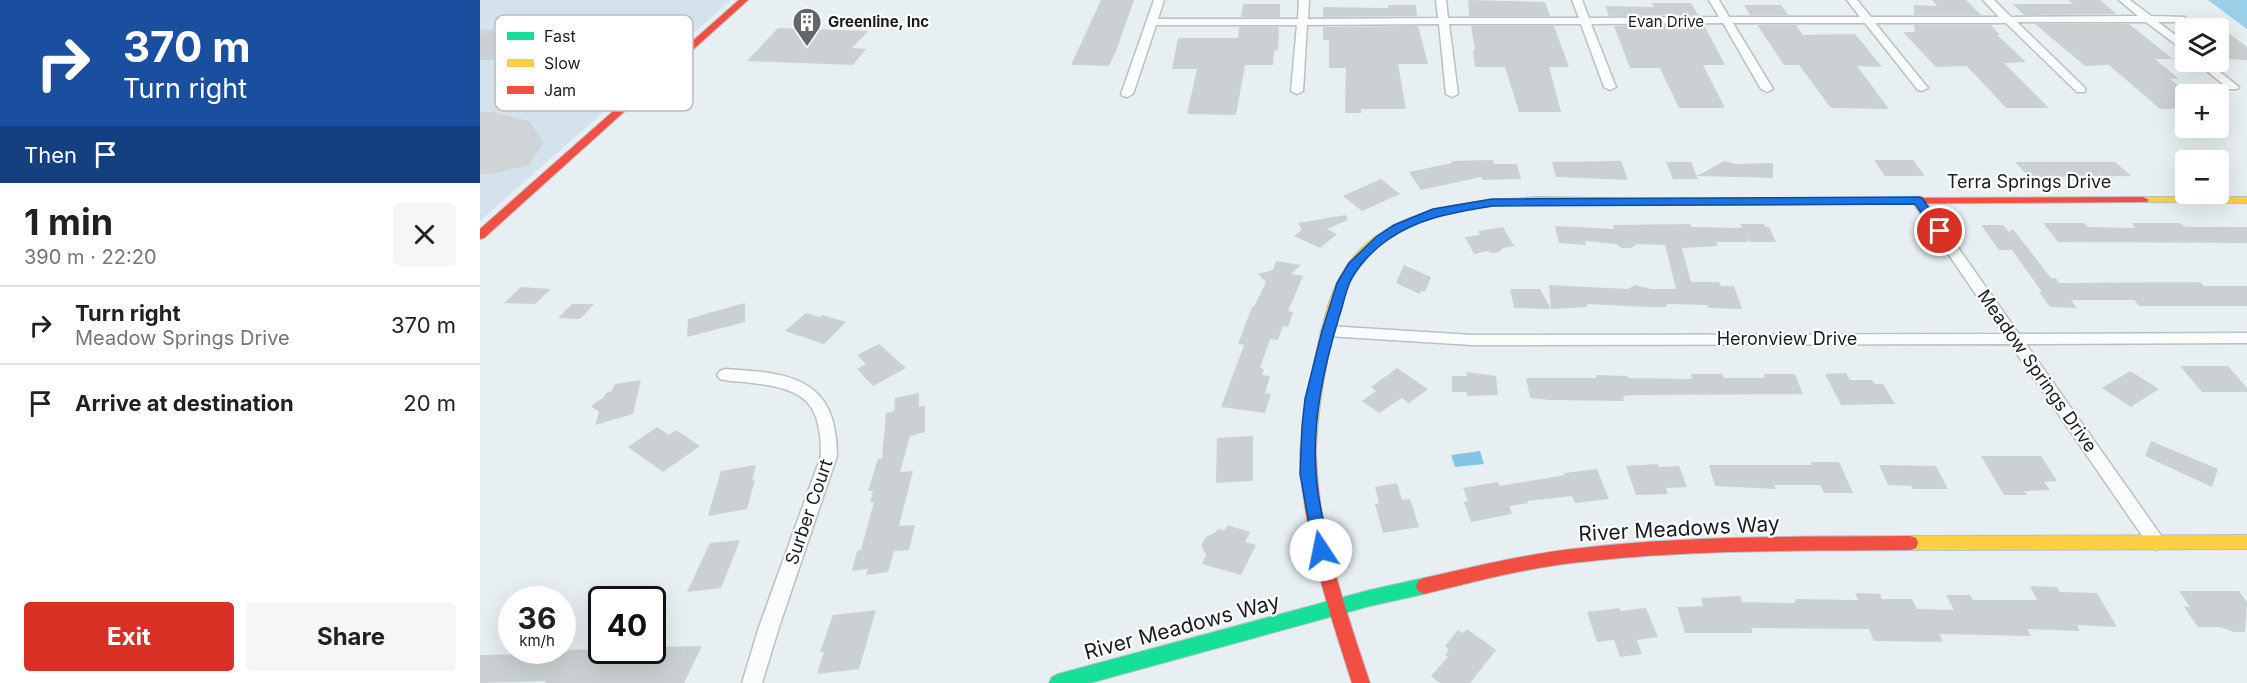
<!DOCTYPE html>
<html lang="en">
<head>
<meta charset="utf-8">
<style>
  :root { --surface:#fff; --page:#f6f6f6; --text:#202124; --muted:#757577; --line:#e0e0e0; --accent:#d93025 }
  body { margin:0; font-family:Inter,sans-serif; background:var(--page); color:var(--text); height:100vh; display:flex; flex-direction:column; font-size:22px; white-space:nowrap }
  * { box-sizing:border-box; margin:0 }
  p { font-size:20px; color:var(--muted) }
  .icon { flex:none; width:33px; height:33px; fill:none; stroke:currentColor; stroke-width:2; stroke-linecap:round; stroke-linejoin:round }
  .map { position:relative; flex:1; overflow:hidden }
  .sheet { display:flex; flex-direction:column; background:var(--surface); width:480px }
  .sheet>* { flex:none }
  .hud { background:#1a4fa0; color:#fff; overflow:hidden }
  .controls { position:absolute; left:1695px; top:18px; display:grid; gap:12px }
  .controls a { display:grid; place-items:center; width:54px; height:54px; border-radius:6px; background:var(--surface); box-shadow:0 6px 24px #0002; font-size:30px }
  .speed { position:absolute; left:18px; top:586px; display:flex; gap:12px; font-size:30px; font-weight:700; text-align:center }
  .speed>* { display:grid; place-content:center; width:78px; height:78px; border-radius:50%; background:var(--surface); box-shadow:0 6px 24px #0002; line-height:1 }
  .speed small { font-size:15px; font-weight:400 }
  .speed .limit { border:3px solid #111; border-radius:9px; background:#fff; color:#111 }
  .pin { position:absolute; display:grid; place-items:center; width:51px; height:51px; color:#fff; margin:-26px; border:3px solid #fff; border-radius:50%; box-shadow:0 2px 6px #0007 }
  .me { position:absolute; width:66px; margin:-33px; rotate:349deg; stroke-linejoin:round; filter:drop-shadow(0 0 4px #0008) }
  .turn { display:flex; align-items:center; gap:21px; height:126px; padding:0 24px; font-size:27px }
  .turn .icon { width:78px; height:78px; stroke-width:2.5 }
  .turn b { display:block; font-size:42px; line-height:51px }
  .then { display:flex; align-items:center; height:57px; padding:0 24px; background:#0003; gap:12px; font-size:22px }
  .round { display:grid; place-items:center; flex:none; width:63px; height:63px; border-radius:6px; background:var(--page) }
  .summary { display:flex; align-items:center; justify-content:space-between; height:102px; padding:0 24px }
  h1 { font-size:36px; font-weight:700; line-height:45px }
  .action { display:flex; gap:12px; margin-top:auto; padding:12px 24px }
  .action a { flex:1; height:69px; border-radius:6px; background:var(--accent); color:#fff; font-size:24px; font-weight:700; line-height:69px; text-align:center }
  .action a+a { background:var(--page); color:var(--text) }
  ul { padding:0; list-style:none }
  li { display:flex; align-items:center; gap:18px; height:78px; padding:0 24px; border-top:2px solid var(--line) }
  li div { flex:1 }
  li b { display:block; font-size:22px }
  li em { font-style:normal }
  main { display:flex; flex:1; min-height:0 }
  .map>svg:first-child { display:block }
  .built { fill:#d4e3eb }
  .forest { fill:#9ad0e9 }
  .water { fill:#83c5e5 }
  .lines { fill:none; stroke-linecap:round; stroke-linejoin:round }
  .taxiway { fill:#cfd4d6; fill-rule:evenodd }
  .runway { fill:#cfd4d6; fill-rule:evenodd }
  .building { fill:#cbd1d3 }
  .street-casing { stroke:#bac0c3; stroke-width:3 }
  .fast-casing { stroke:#bac0c3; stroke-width:2 }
  .slow-casing { stroke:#bac0c3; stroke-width:2 }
  .jam-casing { stroke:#bac0c3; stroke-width:2 }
  .street { fill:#fbfdfd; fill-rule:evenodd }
  .fast { fill:#16e098; fill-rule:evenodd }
  .slow { fill:#ffcf43; fill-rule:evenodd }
  .jam { fill:#f24e42; fill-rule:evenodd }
  .route { fill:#1a73e8; stroke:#114b97; stroke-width:1.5 }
  .labels { text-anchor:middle; stroke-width:4.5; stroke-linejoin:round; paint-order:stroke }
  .far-poi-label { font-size:15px; font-weight:bold; fill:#181d20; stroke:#fff; text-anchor:start }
  .far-street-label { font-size:15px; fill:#181d20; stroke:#fff }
  .street-label { font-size:18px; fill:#181d20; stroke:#fff }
  .near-street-label { font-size:21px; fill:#181d20; stroke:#fff }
  .key { fill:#fff; stroke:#babbbc; stroke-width:1.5 }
  .key-label { font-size:16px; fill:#181d20 }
</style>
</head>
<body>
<main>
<section class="sheet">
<div class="hud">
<div class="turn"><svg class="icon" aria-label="right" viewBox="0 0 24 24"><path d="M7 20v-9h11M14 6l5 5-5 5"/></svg><div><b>370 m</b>Turn right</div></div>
<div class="then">Then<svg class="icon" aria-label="arrive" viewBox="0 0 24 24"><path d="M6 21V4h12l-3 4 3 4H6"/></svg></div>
</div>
<div class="summary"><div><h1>1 min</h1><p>390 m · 22:20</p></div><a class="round"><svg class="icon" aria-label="close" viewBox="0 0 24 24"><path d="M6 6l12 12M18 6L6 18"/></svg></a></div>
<ul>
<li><svg class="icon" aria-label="right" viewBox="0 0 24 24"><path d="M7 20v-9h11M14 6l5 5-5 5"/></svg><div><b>Turn right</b><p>Meadow Springs Drive</p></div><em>370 m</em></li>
<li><svg class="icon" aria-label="arrive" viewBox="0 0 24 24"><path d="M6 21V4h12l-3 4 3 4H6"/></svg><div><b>Arrive at destination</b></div><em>20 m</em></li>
</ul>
<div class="action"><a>Exit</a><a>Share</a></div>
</section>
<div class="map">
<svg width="1767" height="683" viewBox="0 0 1767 683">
  <rect width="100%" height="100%" fill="#e7eff2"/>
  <!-- built -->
  <path class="built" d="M0,0h251l-251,221z"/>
  <!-- forest -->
  <path class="forest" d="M1728,0h39v29z"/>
  <!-- water -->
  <path class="water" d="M1000,451l4,13 -29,3 -4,-12z"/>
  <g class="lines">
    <!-- taxiway -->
    <path class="taxiway" d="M187,27l13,3 5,8 -5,8 -13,3 -187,3v-22z"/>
    <!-- runway -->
    <path class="runway" d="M0,112h12l37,9 15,22 -15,22 -37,9h-12z"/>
  </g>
  <!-- building -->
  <g class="building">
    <path d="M621,0h33l-18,51 -7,15 -38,-1z"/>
    <path d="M988,0l77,2 5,14h-81z"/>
    <path d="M1452,0h34l15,15h-67v-10l23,1z"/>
    <path d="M1588,0h32l17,14 -93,1 -11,-11h60z"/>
    <path d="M1172,3h39l7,12 -89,1 -4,-10 49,1z"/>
    <path d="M763,4h37v13h-39z"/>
    <path d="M908,5h28l1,11 -94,1v-10l65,1z"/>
    <path d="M1264,5h37l7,10h-38z"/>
    <path d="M98,15l-53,45h-45v-20l31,-24z"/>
    <path d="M1555,24h94l44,35h-18l24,20h-9l16,12v17l-26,1 -51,-44 -24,1z"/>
    <path d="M1224,25l21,40h-22l22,43h-46l-19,-40h-30l-16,-42z"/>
    <path d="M1277,25h39l7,10 52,-1 27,33 -25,-1 32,43 -58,-1 -32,-43h-15z"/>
    <path d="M1434,25h77l9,10h-3l29,27 -22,1 45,45h-43l-39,-42 -31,1 -33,-35h12z"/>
    <path d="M1738,25l29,22v13l-23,-1 -6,-5z"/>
    <path d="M938,26l10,38h-30l8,45h-45v4h-16l1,-45h-17v-28h-6v-13z"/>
    <path d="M991,26h83l15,41h-20l12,45h-42l-14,-45h-30l-2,-17h2z"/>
    <path d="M759,27h40l-1,23 -4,1 -1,14h-28l-9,50 -49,-1 10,-45h-25l6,-31h60z"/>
    <path d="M298,28l90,3 -16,17 14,1 -13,16 -106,-4z"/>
    <path d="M1013,160l1,4h23l4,15 -39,1 -1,-3 -60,13 -12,-18 43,-9 -1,-2z"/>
    <path d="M1394,160h39l12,16h-40z"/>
    <path d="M1141,161l7,19 -72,-3 -4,-15z"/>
    <path d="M1244,161l12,3 37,-1v15l-76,-2 1,3h-25l-7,-17h25l6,14z"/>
    <path d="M1535,162h100l16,14 -102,1z"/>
    <path d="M901,179l19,15 -38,17 -19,-15z"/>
    <path d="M866,215l2,5 -21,9 10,5 -17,14 -26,-12 8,-6 -4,-7z"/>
    <path d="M1563,223h41l4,4 47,1 -3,-5h47l7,4h61v16l-189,-1z"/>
    <path d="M1210,224l1,3 51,1 -2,-4h24l1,3h4l7,15h-26l-2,-4v4h-32l2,4 -36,2 9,34h28l2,4h13l8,23 -34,-1 -1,-3 -41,-1 1,3h-19l-61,-3 1,3 -37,2 -2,-24 79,4 7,-4 16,4h25l-11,-44 -28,-1 -6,4h-9l-6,-4 -31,-3 1,4 -27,-2 -4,-17 59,3 -1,-4z"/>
    <path d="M1501,225h22l6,7 4,-3 38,49h5l3,5 141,-1 4,4h43v20h-108l-5,-6h-63l6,8 -27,-1 -11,-15h3l-30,-42h-13z"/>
    <path d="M1023,227l11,19 -11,2 -4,4 -7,1 -5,-2 -13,3 -9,-17 15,-2 -2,-4z"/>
    <path d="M796,261l25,4 -10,9 12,2 -15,35 5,1 -5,15 -5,-1 -5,14 -8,-1 -10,29 4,1 -2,6 8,1 -5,17 6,1 -6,19 -44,-6 23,-62 -6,-1 14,-37h2l12,-25 -8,-8 15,-4z"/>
    <path d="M924,265l27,12 -6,15 -4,-1 -1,3 -24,-11z"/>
    <path d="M41,287l30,2 -16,15 -31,-1z"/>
    <path d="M1030,289h30l11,20 -37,-1z"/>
    <path d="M265,303v19l-58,15 1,-18z"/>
    <path d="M92,304h22l-14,15 -22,-1z"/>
    <path d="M326,313l14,4 2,-2 24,7 -22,22 -39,-13z"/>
    <path d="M399,344l27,24 -33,18 -16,-17 9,-5 -9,-9z"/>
    <path d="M1700,366h48l19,22v4h-45z"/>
    <path d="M917,368l31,21 -19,14 -7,-5 -23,15 -17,-12 14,-10 -5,-4z"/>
    <path d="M1650,371l29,18 -28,18 -29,-19z"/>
    <path d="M986,372l30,4 2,19 -31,1v-4h-15v-16h15z"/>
    <path d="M1366,373l4,7h22l3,4h8l12,20 -54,1 -16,-31z"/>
    <path d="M1211,374h31l2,4h41l-1,-4h31l8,20 -170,1 -10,1 1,5 -75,-1 -19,-2 -4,-20h70v-3l32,1v2l64,1z"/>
    <path d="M161,380l-8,34 -38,11 4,-13 -8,-6 13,-9 2,-4 6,-2 3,-7z"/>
    <path d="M439,393v14l6,-1v26l-15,4 -10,36 13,-1 -14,55 16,-1 -6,25 -15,1 -6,21 -22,3 2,-6 -16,2 5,-20 4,-1 13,-48 -4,1 3,-12h-5l10,-32h4l4,-46 8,-2 1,-13z"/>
    <path d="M177,427l12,8 7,-5 24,16 -37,26 -35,-25z"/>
    <path d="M773,436v45l-37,2 1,-45z"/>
    <path d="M1671,441l67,28 -6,18 -67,-31z"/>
    <path d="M1501,456h60l16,25 -13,1 6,8 -26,1 3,4h-23z"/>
    <path d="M1330,462h29l14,31h-29l-4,-8h-46l2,4 -61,-3 -6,-21h103z"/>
    <path d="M1178,464l1,3 20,-1 8,21 -21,1 2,6 -32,1 -10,-29z"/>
    <path d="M276,465l-4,16 3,-1 -8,29 -39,7 13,-45z"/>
    <path d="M1399,465l57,1 12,23h-35l-2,-3 -23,-1z"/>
    <path d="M1117,469l12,30 -34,4 -3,-7 -45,5 1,2 -19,3 3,8 -41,8 -7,-20 4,-1 -5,-13 35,-6 2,4 65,-11 -1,-2z"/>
    <path d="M917,483l5,17 8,-1 9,28 -36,6 -8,-29 4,-1 -4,-16z"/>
    <path d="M747,525l23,7 -5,10 11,3 -15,30 -39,-11 4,-9 -5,-10 5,-8 10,-5 2,-3 7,1z"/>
    <path d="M260,540l-19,48 -34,4 23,-49z"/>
    <path d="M1550,586l27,1 3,5 37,1 20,34 -40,-2 3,6 -53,-2 4,7 -92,-2 4,8 -69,-1 -5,-12 -118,-1 2,5h-68l-8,-26 26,-1 -2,-8 39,-2 2,6 53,1v-4l63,1 -3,-7 25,1 2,5h30l5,10 37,1 -8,-15h24l3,5h64z"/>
    <path d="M1699,591h60l8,11 -2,30h-11l-14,-5h-22l-14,-20h6z"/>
    <path d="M1139,608l1,3 26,-3 12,29 -21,3 5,14 -22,3 -6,-17 -17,2 -10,-30z"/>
    <path d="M396,610l-17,59 -42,5 7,-22h-4l13,-37z"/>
    <path d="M987,629l29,21 -26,33h-30l-9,-7 17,-19 -3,-2 4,-5 -4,-4 13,-16 5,3z"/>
    <path d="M222,646l-18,37h-139l1,-2 -66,2v-28l60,-1 27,-2 2,-2 33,-1v2h50v-4z"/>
  </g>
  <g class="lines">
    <!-- street casing -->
    <g class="street-casing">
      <g id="street">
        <path d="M674,0h10l-6,19h140l1,-19h10l-1,19 130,-1 -2,-18h10l2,18h131l-7,-18h10l7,18 130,-1 -10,-17h10l10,17h131l-13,-17h10l14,17h128l-16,-17h11l17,17 127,-1 -19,-16h11l21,16 34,1v4l-4,1h-23l28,21v9l-40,-30h-129l68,66v4h-8l-71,-69h-131l53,65 -6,3 -4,-1 -53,-67h-132l40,66 -6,3 -6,-3 -38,-66 -132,1 25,63 -6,3 -6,-3 -23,-63h-132l9,70 -6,3 -6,-3 -7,-70 -132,1 -4,66 -6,3 -6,-3 6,-66h-141l-23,69 -6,3 -4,-1 -2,-2z"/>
        <path d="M1716,62h11l32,25 -2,2h-8z"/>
        <path d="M1438,197l5,1 96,136 228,-1v10l-221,1 136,193 3,5 -3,5 -6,3 -6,-3 -140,-203 -538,1 -144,-9 -7,-5 7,-5 144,9 531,-1 -91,-133z"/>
        <path d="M245,369c66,4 112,9 112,87l-58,171 -17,56h-20l17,-56 62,-171c0,-54 -16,-67 -69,-73 -11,-2 -22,-1 -32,-4l-3,-4 3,-4z"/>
      </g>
    </g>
    <!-- fast casing -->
    <g class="fast-casing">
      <path id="fast" d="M944,578l6,3 2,5 -2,5 -6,3 -54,12 -280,77h-41l3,-6 6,-3 312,-84z"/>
    </g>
    <!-- slow casing -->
    <g class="slow-casing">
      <g id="slow">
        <path d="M1057,197l119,2 6,3 -6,3c-91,-1 -235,-19 -298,62 -25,33 -41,143 -42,186l-3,4 -5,2 -5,-2 -3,-4c3,-35 9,-70 17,-104 6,-25 11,-51 24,-74 38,-68 128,-74 196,-78z"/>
        <path d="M1663,197h104v6l-108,-1 -2,-2z"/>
        <path d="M1767,535v14l-337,1 -6,-2 -2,-5 2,-5 6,-2z"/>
      </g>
    </g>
    <!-- jam casing -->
    <g class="jam-casing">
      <g id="jam">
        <path d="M259,0h9l-264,238 -4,1v-10z"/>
        <path d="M1663,197l6,3 -2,2 -491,3 -6,-3 6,-3z"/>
        <path d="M828,447l5,2 3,4c2,81 29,154 54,230h-18c-24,-76 -50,-150 -52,-230l3,-4z"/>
        <path d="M1430,536l6,2 2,5 -2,5 -6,2c-113,1 -226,-1 -338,13 -50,6 -99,19 -148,31l-6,-3 -2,-5 2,-5 6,-3c49,-11 98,-23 148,-29 112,-14 225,-12 338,-13z"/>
      </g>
    </g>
    <!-- street -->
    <use href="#street" class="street"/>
    <!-- fast -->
    <use href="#fast" class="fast"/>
    <!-- slow -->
    <use href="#slow" class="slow"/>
    <!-- jam -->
    <use href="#jam" class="jam"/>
  </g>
  <!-- route -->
  <path class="route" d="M1438,197l4,1 22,31v5h-8l-21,-30 -423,2c-37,6 -75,12 -106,35 -14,10 -29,26 -36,41 -5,11 -7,24 -11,35 -15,50 -27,104 -23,157 1,25 9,51 13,76l-2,5 -6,2 -6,-2 -15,-81 2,-48 3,-27 17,-68 15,-48 12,-20 27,-26 18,-12 39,-16 59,-10z"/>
  <!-- icons -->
  <defs>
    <g id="building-pin" transform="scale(1.5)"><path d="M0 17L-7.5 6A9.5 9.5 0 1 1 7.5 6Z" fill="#60666a" stroke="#fff"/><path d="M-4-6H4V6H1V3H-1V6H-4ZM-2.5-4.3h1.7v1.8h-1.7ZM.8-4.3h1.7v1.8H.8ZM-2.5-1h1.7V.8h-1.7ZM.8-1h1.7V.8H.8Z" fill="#fff"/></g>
  </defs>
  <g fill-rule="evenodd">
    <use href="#building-pin" x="327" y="22"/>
  </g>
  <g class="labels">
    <!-- far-poi labels -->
    <g class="far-poi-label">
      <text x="348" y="27">Greenline, Inc</text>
    </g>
    <!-- far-street labels -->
    <g class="far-street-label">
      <text x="1186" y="27">Evan Drive</text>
    </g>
    <!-- street labels -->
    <g class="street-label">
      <text x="1549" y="188">Terra Springs Drive</text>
      <text x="1307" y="345">Heronview Drive</text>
      <text transform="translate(1557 371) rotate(55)" y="6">Meadow Springs Drive</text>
      <text transform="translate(329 512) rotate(-71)" y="6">Surber Court</text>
    </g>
    <!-- near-street labels -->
    <g class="near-street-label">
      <text transform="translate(1199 529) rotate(-3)" y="7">River Meadows Way</text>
      <text transform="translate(702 627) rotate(-15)" y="7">River Meadows Way</text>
    </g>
  </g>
  <!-- legend -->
  <rect x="15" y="15" width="198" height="96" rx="9" class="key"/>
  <rect x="27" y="32" width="27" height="8" fill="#16e098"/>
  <rect x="27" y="59" width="27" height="8" fill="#ffcf43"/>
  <rect x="27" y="86" width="27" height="8" fill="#f24e42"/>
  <g class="key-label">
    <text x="64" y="42">Fast</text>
    <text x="64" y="69">Slow</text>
    <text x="64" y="96">Jam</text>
  </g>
</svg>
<div class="controls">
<a><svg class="icon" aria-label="layers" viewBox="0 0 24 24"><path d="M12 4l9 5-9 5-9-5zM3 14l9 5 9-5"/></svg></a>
<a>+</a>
<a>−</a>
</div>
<div class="speed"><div>36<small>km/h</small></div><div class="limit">40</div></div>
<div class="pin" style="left:1460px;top:231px;background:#d93025"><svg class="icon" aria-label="arrive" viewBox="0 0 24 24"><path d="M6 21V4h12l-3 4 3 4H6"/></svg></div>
<svg class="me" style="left:841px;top:550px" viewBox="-20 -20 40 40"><circle r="19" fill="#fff"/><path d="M0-13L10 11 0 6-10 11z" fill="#1a73e8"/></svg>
</div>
</main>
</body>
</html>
